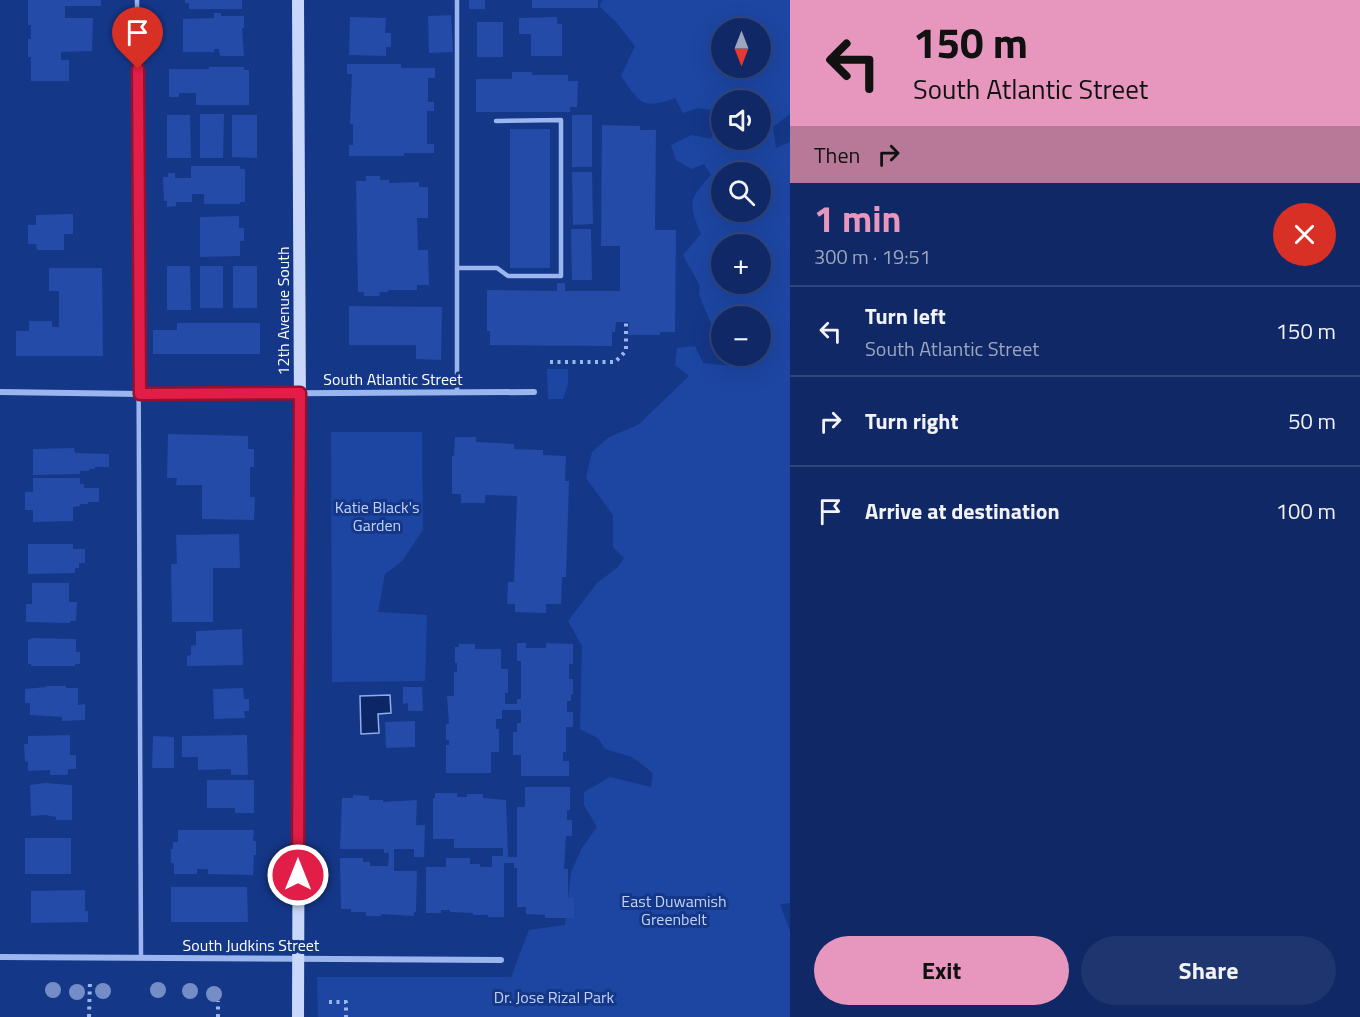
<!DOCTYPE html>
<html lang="en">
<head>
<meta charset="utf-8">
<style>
  :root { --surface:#102966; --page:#1e356f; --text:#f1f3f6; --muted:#9ca6bf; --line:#30457a; --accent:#e797bd }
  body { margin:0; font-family:"Titillium Web",sans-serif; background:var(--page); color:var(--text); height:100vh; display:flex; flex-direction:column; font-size:22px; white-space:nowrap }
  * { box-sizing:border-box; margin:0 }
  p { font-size:20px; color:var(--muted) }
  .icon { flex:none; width:33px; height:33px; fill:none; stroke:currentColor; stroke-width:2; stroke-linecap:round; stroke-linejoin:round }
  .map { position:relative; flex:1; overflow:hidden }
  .sheet { display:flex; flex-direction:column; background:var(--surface); width:570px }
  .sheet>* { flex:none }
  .hud { background:#e797bd; color:#111; overflow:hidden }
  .needle { width:39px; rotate:180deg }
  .tools { position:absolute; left:711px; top:18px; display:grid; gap:12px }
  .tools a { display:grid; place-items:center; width:60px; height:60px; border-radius:50%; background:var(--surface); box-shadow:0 6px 24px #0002,0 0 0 2px var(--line); font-size:30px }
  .pin { position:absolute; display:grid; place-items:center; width:51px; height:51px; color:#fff; margin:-62px -26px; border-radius:50% 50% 50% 0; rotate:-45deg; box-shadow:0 0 6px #0007 }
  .pin .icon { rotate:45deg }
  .me { position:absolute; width:66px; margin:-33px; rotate:0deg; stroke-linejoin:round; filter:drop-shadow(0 0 4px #0008) }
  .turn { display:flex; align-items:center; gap:21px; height:126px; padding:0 24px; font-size:27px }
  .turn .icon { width:78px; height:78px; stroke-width:2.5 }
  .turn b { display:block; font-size:42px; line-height:51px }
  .then { display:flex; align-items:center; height:57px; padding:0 24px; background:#0003; gap:12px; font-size:22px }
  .round { display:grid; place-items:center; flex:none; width:63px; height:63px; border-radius:32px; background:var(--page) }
  .summary { display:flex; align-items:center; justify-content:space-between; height:102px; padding:0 24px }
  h1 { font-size:36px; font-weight:700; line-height:45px; color:var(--accent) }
  .primary-button { display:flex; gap:12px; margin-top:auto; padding:12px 24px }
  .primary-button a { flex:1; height:69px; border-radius:36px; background:var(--accent); color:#111; font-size:24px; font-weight:700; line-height:69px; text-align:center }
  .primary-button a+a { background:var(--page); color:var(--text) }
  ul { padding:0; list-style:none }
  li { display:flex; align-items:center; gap:18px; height:90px; padding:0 24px; border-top:2px solid var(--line) }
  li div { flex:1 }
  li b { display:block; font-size:22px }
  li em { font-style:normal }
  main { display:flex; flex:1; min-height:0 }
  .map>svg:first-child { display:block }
  .green { fill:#1d46a2; fill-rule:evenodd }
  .water { fill:#0d2665; stroke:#8dadf2; stroke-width:1.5 }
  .building { fill:#234ba7 }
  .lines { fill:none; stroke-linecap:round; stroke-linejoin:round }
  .path { stroke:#9bb5ef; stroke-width:4; stroke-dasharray:3 4.5; stroke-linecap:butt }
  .lane { stroke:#9bb5ef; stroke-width:4.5 }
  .street { stroke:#9bb5ef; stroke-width:6 }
  .secondary { stroke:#c9d7fa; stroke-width:12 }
  .tree { fill:#748dc7 }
  .route-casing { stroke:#92132f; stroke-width:15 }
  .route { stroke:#e11d48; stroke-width:10 }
  .labels { text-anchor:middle; stroke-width:6; stroke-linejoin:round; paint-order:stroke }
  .street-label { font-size:16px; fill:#fff; stroke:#153788 }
  .park-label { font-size:16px; fill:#c1d3fb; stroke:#153788 }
</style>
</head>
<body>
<main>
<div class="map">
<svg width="790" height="1017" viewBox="0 0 790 1017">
  <rect width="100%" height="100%" fill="#153788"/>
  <!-- green -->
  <g class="green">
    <path d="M603,0h187v114l-17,13 3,21 14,-6v761l-10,1 10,27v86h-472l-1,-40h194l18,-47 36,-5 6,-53 11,-24 15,-21 -13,-22v-13l26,-15 41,10 2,-14 -21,-16 -27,-8 -7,-11 -18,-9 2,-83 -14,-25 29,-38 21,-16 6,-9 -11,-11v-32l-27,-37 6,-26 17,-15 29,-12 51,-49 -14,-11 2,-17 18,-2 8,17 29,3 10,-10h18v-40h-38l-1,8 -8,4 -14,-33 1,-9 -17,-31 18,-21c-13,-32 -13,-34 10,-59l-7,-11 -13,5 -15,-9 -5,-15 21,-10 19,4 10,-27 -23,-4 -15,5 -8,-15c-33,12 -35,5 -54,-22l14,-30 -19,-24 -17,-16zM722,28h38v40h-38zM722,100h38v40h-38zM722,172h38v40h-38zM722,244h38v40h-38z"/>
    <path d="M547,369h21v15l-5,15h-15z"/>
    <path d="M331,432h91l1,98 -21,31 -17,13 -7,38 49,3 -2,66 -93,1z"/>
  </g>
  <!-- water -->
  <path class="water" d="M390,695l1,18 -13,1 1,19 -18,1 -1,-38z"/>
  <!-- building -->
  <g class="building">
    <path d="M28,0h73v6h-36v12h28l-1,33 -31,1v8h8v21h-38v-24h-3v-18h3v-14h-3z"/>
    <path d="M185,0h57v9h-53v-6h-4z"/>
    <rect x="469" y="0" width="16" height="9"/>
    <rect x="532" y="0" width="66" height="8"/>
    <path d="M214,13h7v3h23v12h-2l2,28h-24l-1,-7h-5v3h-31v-33l31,-1z"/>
    <path d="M451,15l2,37 -24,1 -1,-37z"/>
    <path d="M350,17l36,1 -1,15h6v14h-5v9l-37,-1z"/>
    <path d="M557,17v7h5v32h-31v-22h-12v-16z"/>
    <rect x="477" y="22" width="26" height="35"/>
    <path d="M347,64h54v4h34v10h-7v24h6v9h-7v33h7v9h-30v3h-55v-11h4v-21h-3l2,-50h-5z"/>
    <path d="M209,67h35v3h5v35h-53v-12h-17v4h-10v-28h40z"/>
    <path d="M512,72h20v3h36v6h10l-1,26h-7v5h-94v-33h36z"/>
    <path d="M200,114h24l-1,44h-23z"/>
    <path d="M167,115h23l1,43h-24z"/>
    <path d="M232,115h25v43l-25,-1z"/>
    <rect x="572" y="115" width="20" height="52"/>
    <path d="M602,125l38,1v4h16l-1,100h21l-1,102h-15v3h-32l1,-13h-13l-1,10h-3v14l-122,-1v-14h-3v-41l70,1v-8h8v8h55v-45h-19z"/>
    <rect x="510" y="129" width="40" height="139"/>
    <path d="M191,166h49v3h5v33h-5v2h-36v-10h-12v8h-16v4l-9,1v-6h-3l-1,-24h5v-4h7v5h16z"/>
    <path d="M572,172h20l1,52 -20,1z"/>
    <path d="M366,176h14v4h9v3l30,-1v5h9v31h-11l1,32h10l1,35h-12v5h-29v2h-9l1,4h-16v-4h-6l-2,-111h10z"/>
    <path d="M73,214v20h-9v16h-27l-1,-6h-8v-19h8v-10z"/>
    <path d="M239,216v12h5v13h-4v15l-40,1v-40z"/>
    <path d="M571,229h20l1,51h-20z"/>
    <path d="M167,266h23l1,44h-24z"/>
    <rect x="200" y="266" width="23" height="42"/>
    <rect x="233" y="266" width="24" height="42"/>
    <path d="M49,268h53l1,88h-87v-25h13v-10h23v6h7v-36h-10z"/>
    <path d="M349,306l93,1 -1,53 -25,-1v-14h-67z"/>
    <path d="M177,323h83v31h-107v-24h24z"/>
    <path d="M168,434l80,2v13h6v18h-4v30h5l-1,23 -52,-1v-34h-26l1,-7h-10z"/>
    <path d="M455,437h21v5l38,2v5l29,1v5l23,1 -1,25h4l-3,96h-4l-1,27h-15v9l-31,-1v-8h-8l1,-22h6l3,-86 -32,-1v8h-24v-9h-9v-38h2z"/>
    <path d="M74,448l1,5 34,1v13h-14v2h-6v2h-9v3l-47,1v-26z"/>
    <path d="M33,478h47v6h4v4h15v14h-11v2h-8v2l-7,1v14l-40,1v-12h-8v-18h8z"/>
    <path d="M239,534l1,34h-27v54h-41l-1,-58h6l-1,-29z"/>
    <path d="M28,544h45v5h12v14h-6v5h-4v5l-47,1z"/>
    <path d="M32,583h37v19h8l-1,19h-6v2l-44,-1v-18h6z"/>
    <path d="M242,629l1,36 -56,1v-10l4,-1v-9l5,-1v-14z"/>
    <path d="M32,638l44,1v13h4v12h-5v2h-44v-2h-3v-24z"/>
    <path d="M517,643h9v5h20v-5l27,1v20h-4v15h4v15h-2v7h-4v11h6v15h-7v25h-3v9h6v15h-48v-21h-8v-23h4v-9h4v-13h-19v9h-6v10h3v23h-8v21h-45v-28h3v-5h-3v-16h3l-2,-28h7v-24h3v-9h-2v-16h4v-3h16v5h26v20h7v24h-3v11h12v-5h4v-38h-4z"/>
    <path d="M46,686h20v2h12v17l7,-1v16l-23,1v-4l-32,-2v-12h-5v-14l21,-2z"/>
    <path d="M403,687h19l1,24h-15v-8l-5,1z"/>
    <path d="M243,688l1,11h5v12h-5l1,7 -31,1 -1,-30z"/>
    <path d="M415,721v26l-29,1 -1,-26z"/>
    <path d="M70,735v20h6v14h-8v5l-3,1h-15v-5l-22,1v-10l-3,1 -1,-18h4v-8z"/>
    <path d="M247,735l1,40h-17v-6l-33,1v-13h-16v-21z"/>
    <path d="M153,736l21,1v31h-22z"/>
    <path d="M207,780h47v33h-19v-5h-28z"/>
    <path d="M45,783l27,2v35h-16v-3l-11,-2 -14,1 -1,-31z"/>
    <path d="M525,787h45v23h-3v10h5v16h-6l-2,33h4v29h6v20h-29v-3l-19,-1v-7h-9v-39h-3v-5h-10v54h-16v-2h-15v-2l-23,-1v-2h-9v3h-15v-46h20v-9h24v6h10v3h12v-11h11v-8h-49v-9h-21v-41h2v-5h22v4h10v-3h16v4l23,2 2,57h9v-50h8z"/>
    <path d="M353,795l16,1v4h14v2l34,-2 -1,25h9l-1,32h-10v-8h-20v22h23l-1,41h-2v4l-33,-2v2h-15v-4h-15v-3h-10l-1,-51h23v4h7v4h18l1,-13h-5v-4h-44l2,-51h11z"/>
    <path d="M178,830h76l-1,11h3v14h-2l-1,20 -45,-1v-5h-11v5h-23v-11h-3v-14h2v-7h5z"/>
    <rect x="25" y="838" width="46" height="36"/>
    <path d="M171,887h76l1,35h-77z"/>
    <path d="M85,890v21h3v11l-57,1v-32z"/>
  </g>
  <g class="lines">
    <!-- path -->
    <g class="path">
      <path d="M550,362h65l11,-11v-28"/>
      <path d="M329,1002h17v15"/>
      <path d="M89,1017l1,-36"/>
      <path d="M218,1017v-16"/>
    </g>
    <!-- lane -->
    <g class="lane">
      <path d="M137,0l4,958"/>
      <path d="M457,268h40l11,8h53v-156l-65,1"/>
      <path d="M457,392v-392"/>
    </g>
    <!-- street -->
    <g class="street">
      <path d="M0,392l140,2 394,-2"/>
      <path d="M0,957l501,3"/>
    </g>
    <!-- secondary -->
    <path class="secondary" d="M298,1017l2,-607 -2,-410"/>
  </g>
  <!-- trees -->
  <g class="tree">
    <circle cx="53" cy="990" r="8"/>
    <circle cx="158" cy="990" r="8"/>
    <circle cx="103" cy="991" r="8"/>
    <circle cx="190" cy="991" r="8"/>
    <circle cx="77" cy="992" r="8"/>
    <circle cx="214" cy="994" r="8"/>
  </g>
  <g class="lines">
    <!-- route casing -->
    <g class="route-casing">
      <path id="route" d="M138,69l2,325 160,-1 -2,482"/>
    </g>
    <!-- route -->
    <use href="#route" class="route"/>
  </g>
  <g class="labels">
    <!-- street labels -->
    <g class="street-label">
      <text transform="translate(283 311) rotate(-90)" y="6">12th Avenue South</text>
      <text x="393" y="385">South Atlantic Street</text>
      <text x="251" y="951">South Judkins Street</text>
    </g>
    <!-- park labels -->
    <g class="park-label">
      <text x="377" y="513">Katie Black's<tspan x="377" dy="18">Garden</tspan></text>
      <text x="674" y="907">East Duwamish<tspan x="674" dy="18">Greenbelt</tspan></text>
      <text x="554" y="1003">Dr. Jose Rizal Park</text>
    </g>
  </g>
</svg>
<div class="tools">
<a><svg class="needle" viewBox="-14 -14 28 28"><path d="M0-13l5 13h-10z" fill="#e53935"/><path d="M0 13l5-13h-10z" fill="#9ca6bf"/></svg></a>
<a><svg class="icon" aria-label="sound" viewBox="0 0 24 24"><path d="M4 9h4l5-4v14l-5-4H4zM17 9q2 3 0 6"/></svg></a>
<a><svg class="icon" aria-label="search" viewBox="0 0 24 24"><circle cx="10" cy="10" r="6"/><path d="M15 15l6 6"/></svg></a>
<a>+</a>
<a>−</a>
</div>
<div class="pin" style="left:138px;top:69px;background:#d93025"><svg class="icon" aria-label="arrive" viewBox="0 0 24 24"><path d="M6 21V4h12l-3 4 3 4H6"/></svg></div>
<svg class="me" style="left:298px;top:875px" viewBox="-20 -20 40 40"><circle r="17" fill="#e11d48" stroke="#fff" stroke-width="3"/><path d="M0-11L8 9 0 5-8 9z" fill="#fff"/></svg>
</div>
<section class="sheet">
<div class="hud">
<div class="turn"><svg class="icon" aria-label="left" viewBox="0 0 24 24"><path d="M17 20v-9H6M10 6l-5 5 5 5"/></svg><div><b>150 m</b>South Atlantic Street</div></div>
<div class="then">Then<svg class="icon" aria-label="right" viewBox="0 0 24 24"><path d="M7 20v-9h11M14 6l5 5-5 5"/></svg></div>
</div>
<div class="summary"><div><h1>1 min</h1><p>300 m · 19:51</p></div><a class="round" style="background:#d93025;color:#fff"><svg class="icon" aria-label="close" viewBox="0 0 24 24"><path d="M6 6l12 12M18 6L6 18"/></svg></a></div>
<ul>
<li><svg class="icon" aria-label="left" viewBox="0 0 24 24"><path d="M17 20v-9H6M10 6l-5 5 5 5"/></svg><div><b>Turn left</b><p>South Atlantic Street</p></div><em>150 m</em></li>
<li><svg class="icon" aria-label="right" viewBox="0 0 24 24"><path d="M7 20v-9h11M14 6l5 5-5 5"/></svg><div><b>Turn right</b></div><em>50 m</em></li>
<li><svg class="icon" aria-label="arrive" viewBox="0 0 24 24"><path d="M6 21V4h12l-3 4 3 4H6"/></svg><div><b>Arrive at destination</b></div><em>100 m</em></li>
</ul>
<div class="primary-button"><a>Exit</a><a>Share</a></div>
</section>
</main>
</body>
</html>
